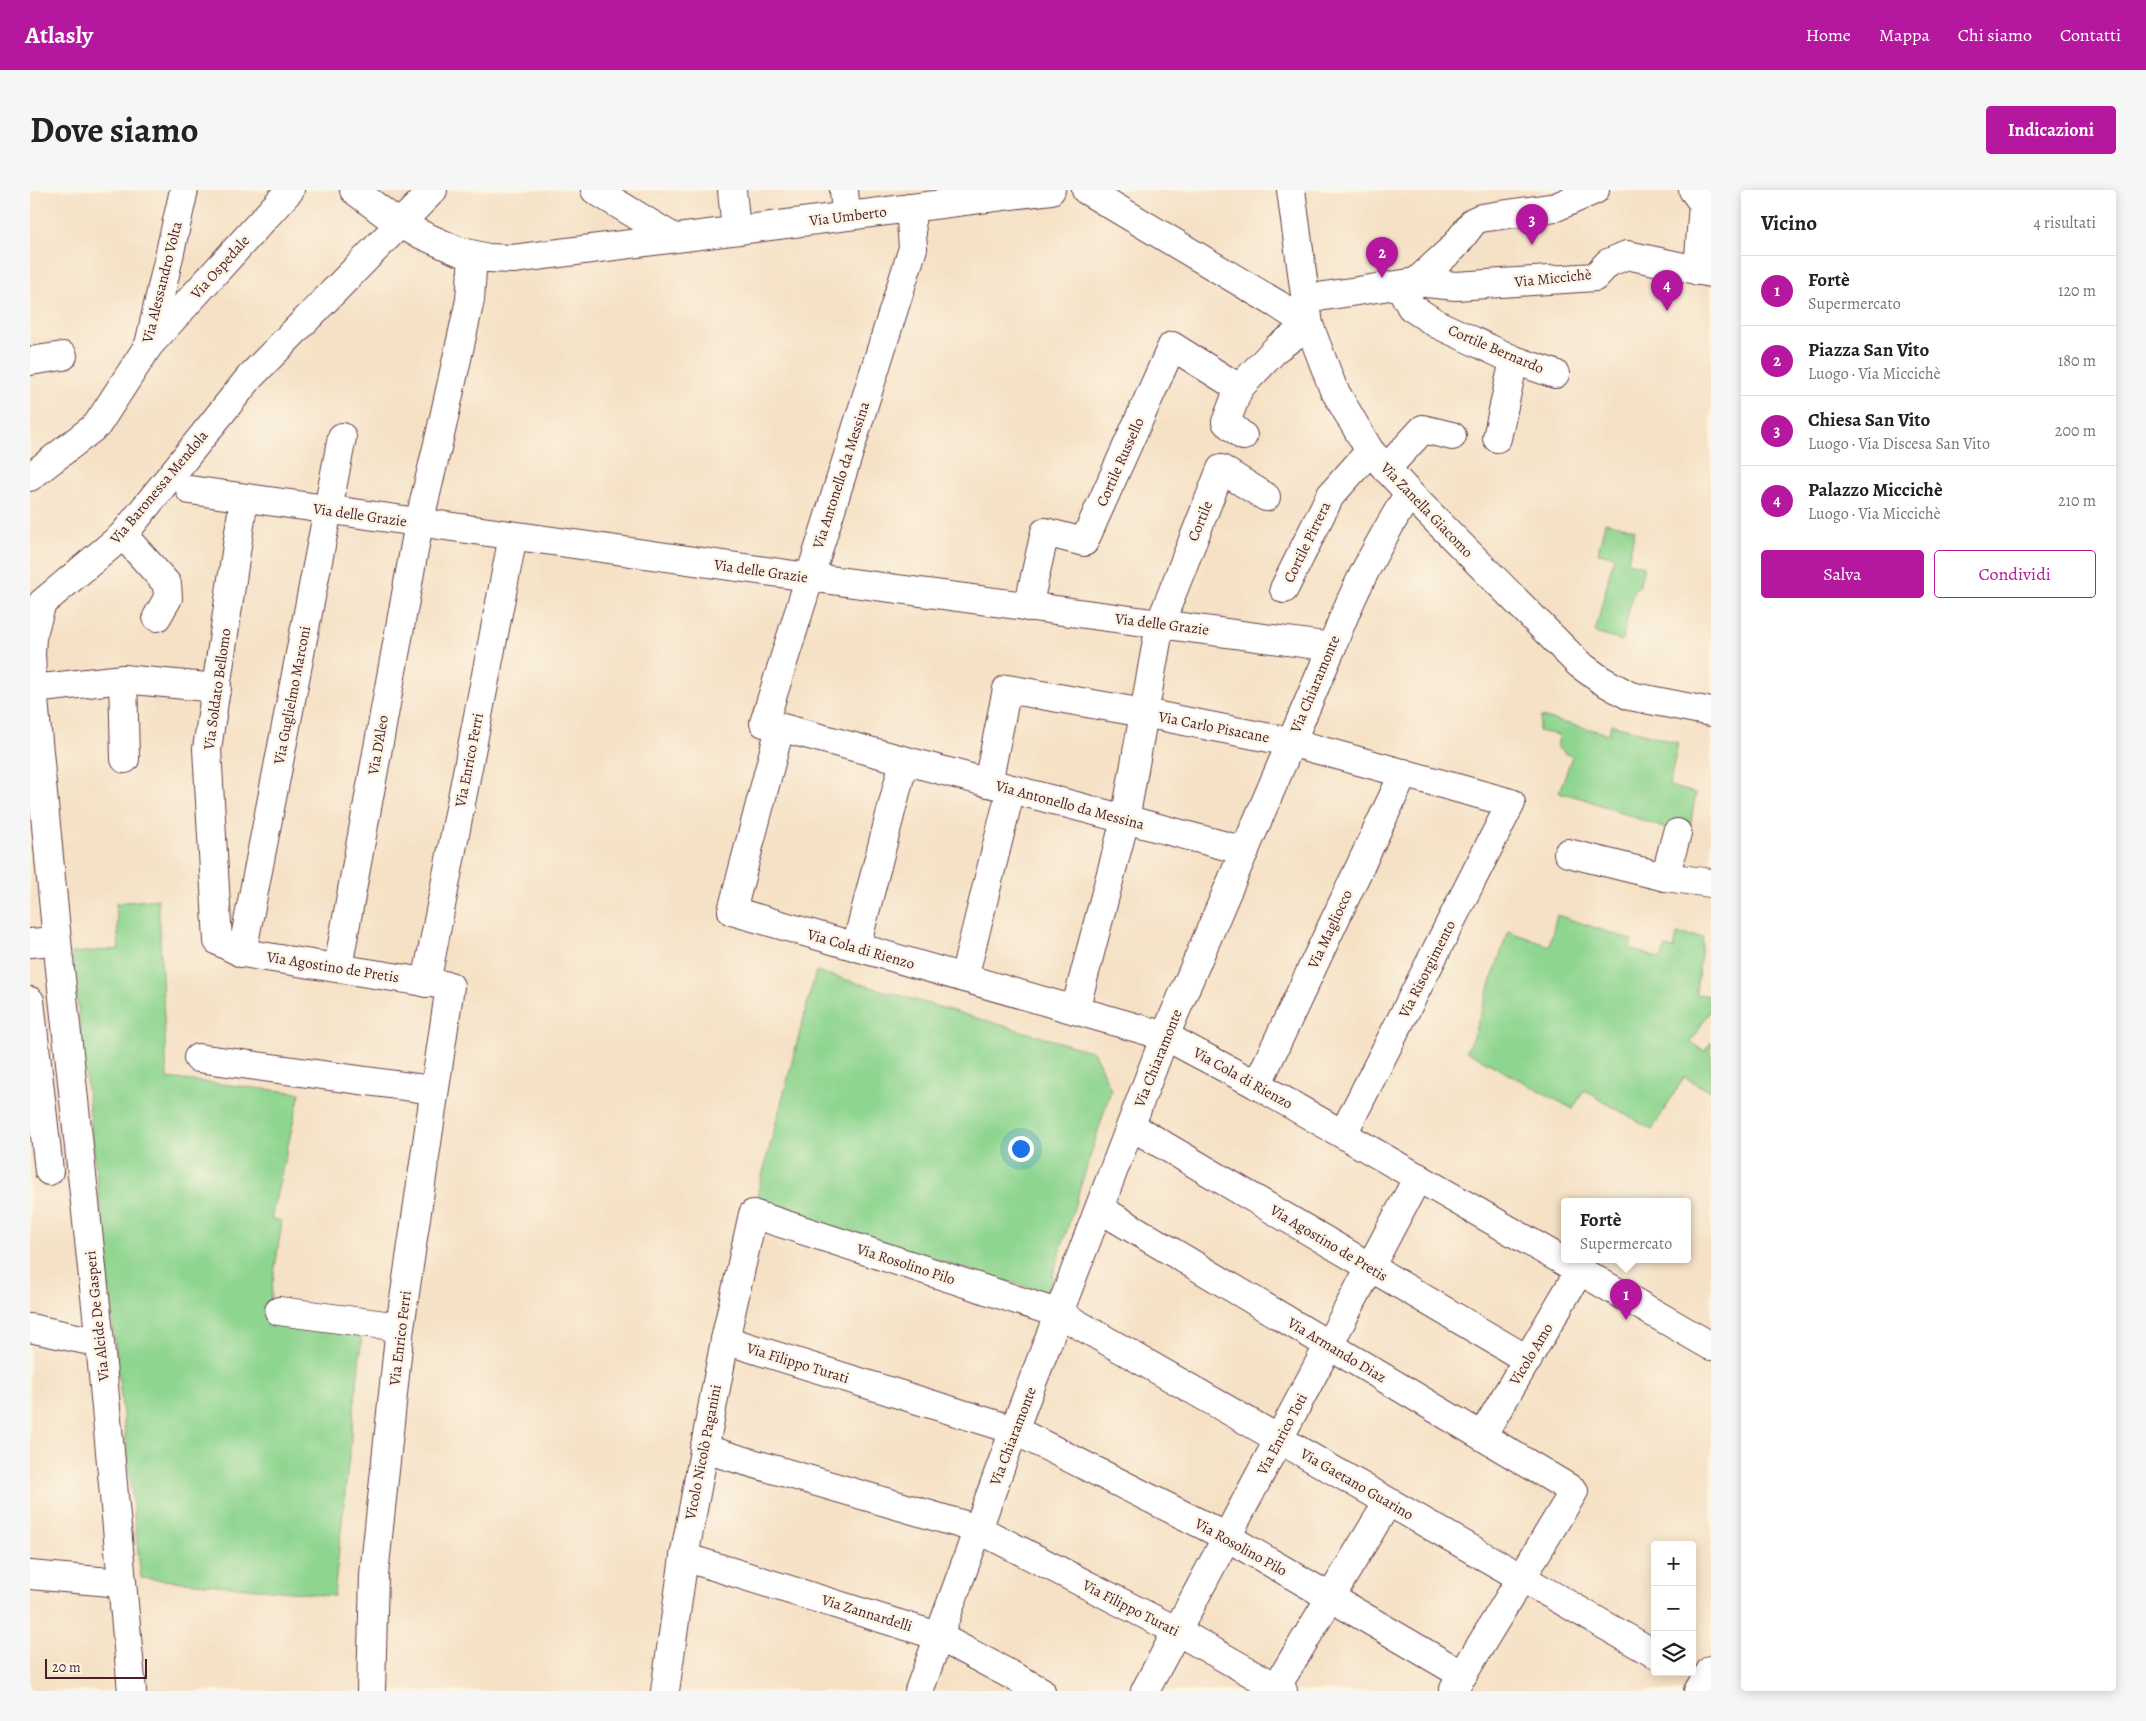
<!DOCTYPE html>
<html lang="it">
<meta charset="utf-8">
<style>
:root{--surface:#fff;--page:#f6f6f6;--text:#222;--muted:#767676;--line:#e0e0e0;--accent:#b5179e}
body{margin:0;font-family:Alegreya,serif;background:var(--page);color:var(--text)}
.controls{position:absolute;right:15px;bottom:15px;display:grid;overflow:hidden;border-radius:5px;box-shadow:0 2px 12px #0003}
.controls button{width:45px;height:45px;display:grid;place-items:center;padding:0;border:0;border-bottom:1px solid var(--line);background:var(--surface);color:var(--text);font:25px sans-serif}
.scale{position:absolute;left:15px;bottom:12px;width:102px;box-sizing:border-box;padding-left:5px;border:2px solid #4a1f2b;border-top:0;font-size:14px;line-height:18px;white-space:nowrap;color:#4a1f2b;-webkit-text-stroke:4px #fcf5e5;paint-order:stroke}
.you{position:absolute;left:990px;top:958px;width:18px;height:18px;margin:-12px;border:4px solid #fff;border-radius:50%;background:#1a73e8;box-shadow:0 0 0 8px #1a73e833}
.badge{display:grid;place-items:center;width:32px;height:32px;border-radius:50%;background:var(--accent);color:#fff;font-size:16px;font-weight:700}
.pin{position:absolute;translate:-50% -41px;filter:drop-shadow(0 1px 2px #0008)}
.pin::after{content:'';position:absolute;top:26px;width:18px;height:15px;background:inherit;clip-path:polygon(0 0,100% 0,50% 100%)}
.popup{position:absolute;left:1531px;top:1008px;width:130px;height:65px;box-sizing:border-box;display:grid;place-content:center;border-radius:5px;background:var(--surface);filter:drop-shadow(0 1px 4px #0005);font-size:16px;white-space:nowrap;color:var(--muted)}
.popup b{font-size:19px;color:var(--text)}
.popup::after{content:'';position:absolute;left:50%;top:100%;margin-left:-10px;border:10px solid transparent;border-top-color:var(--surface)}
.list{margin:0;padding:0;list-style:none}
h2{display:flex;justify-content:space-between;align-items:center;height:65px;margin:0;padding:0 20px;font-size:21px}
h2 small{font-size:16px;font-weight:400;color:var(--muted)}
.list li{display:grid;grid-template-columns:32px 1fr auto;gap:15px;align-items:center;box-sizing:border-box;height:70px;padding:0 20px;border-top:1px solid var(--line)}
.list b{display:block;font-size:19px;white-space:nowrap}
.list p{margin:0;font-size:16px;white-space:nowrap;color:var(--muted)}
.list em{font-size:16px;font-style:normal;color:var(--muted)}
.actions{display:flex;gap:10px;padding:15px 20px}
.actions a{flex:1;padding:11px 0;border:1px solid var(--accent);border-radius:5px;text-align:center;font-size:18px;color:var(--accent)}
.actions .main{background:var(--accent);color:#fff}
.icon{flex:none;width:28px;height:28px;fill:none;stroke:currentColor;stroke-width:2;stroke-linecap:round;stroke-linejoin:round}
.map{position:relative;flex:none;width:1681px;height:1501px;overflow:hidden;border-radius:5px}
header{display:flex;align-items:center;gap:30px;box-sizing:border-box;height:70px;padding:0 25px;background:var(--accent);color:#fff}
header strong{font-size:24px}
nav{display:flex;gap:28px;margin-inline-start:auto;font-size:18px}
.intro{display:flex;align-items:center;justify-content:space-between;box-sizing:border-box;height:120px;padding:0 30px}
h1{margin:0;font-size:35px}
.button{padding:12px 22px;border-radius:5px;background:var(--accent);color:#fff;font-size:18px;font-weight:700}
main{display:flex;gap:30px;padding:0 30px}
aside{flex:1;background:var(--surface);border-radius:5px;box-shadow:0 2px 12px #0003}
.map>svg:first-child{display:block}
.green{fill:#8ed58f;stroke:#6c7a5d}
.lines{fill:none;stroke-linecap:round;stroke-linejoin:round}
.minor-casing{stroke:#643c42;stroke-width:30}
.minor{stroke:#fff;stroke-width:28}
.labels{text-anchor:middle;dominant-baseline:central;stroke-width:5;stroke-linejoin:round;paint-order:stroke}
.street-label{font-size:15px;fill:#4a1f2b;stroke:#fcf5e5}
</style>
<header>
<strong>Atlasly</strong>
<nav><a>Home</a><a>Mappa</a><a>Chi siamo</a><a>Contatti</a></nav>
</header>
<div class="intro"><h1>Dove siamo</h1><a class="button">Indicazioni</a></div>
<main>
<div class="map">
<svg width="1681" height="1501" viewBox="0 0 1681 1501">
<rect width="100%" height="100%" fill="#fcf5e5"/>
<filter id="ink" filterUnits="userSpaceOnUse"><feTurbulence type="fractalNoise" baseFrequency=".02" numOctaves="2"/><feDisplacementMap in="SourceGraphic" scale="10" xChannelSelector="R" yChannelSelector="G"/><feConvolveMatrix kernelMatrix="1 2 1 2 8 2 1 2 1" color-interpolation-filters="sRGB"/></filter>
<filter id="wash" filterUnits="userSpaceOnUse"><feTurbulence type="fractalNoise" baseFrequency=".0096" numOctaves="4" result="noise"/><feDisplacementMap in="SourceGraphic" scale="20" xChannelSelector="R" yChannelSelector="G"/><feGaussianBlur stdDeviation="1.12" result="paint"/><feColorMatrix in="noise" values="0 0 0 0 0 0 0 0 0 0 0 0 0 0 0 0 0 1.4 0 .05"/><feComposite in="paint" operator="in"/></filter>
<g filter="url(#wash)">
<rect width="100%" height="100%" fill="#f5e1c5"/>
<g class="green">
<polygon points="1575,332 1605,339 1598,372 1614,376 1609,398 1604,398 1592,451 1565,443 1584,366 1568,363"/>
<polygon points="1511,527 1579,544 1581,534 1648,553 1639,596 1666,603 1658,647 1554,609 1529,602 1542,567 1527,558 1529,545 1508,541"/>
<polygon points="128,709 137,888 270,903 241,1029 252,1031 237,1131 332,1145 304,1406 111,1388 42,763 89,759 86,713"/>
<polygon points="1527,725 1602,750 1600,759 1631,769 1636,757 1644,759 1647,744 1673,747 1666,804 1681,806 1681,819 1661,852 1675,861 1681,852 1681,902 1654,887 1622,940 1554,900 1543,919 1436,861 1443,847 1478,741 1519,756"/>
<polygon points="786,781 1064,862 1081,900 1017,1103 724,1016"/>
</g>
</g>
<g filter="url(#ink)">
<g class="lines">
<defs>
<g id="minor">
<polyline points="324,0 370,35 428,61 458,68 483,69 1021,0"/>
<polyline points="565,0 644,48"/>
<polyline points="702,0 706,40"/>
<polyline points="814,0 816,26"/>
<polyline points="1056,0 1247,114 1279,135 1247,158 1209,198 1196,232 1213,246"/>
<polyline points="1261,0 1279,135 1303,198 1340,261 1379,303 1549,474 1571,490 1600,506 1681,522"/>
<polyline points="1663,0 1673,13 1668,81"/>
<polyline points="880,18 883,58 734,533 1215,661"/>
<polyline points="1386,92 1426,96 1565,87 1578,73 1597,65 1681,83"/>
<polyline points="1370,96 1381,117 1407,134 1484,170 1525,184"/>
<polyline points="1275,109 1386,92 1424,57 1444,31 1451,28 1526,17 1565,0"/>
<polyline points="120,154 260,0"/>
<polyline points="0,171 33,166"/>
<polyline points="1467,248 1484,170"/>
<polyline points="1356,279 1393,239 1422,246"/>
<polyline points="0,287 67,235 119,155 154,0"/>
<polyline points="160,300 778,387 1302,457"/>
<polyline points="214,308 177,559 188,751 212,763 420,796 370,1137 344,1385 341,1501"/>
<polyline points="93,345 137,394 138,408 127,427"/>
<polyline points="1254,399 1300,306 1340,261"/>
<polyline points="998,417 1015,342 1054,352 1142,156 1209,198"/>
<polyline points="93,489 95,569"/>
<polyline points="3,499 93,489 187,498"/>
<polyline points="750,538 702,721 1135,846 1227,895 1681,1156"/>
<polyline points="958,593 977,499 1114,523 1260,552 1481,613 1313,944"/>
<polyline points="1538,663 1635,687 1681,693"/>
<polyline points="1635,687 1647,643"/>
<polyline points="0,753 27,751"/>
<polyline points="826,757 874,571"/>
<polyline points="212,763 312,247"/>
<polyline points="308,777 389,333 411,241 440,110 443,65"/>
<polyline points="934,788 981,599"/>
<polyline points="396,793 483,346"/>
<polyline points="0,811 19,981"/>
<polyline points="1045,820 1095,630 1130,434 1191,279 1236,307"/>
<polyline points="168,868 403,900"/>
<polyline points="1227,895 1374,583"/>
<polyline points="1101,936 1498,1170"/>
<polyline points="1070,1019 1544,1301 1424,1499"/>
<polyline points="249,1121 370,1137"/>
<polyline points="0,1138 70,1153"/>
<polyline points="695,1150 984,1240 1197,1347 1433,1485"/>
<polyline points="1452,1246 1550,1080"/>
<polyline points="674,1259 948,1339 1147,1441 1253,1501"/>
<polyline points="654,1367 908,1446 1011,1501"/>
<polyline points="0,1385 92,1393"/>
<polyline points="102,1501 70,1153 27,751 3,499 1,464 2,447 12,413 93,345 220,187 403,0"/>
<polyline points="635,1501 654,1367 695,1150 723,1024 1030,1124 1625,1464"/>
<path d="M889 1501 984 1240 1135 846 1302 457C1321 403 1349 352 1379 303"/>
<polyline points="1115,1501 1388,987"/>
<polyline points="1244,1501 1358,1312"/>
<polyline points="1668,1501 1681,1480"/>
</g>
</defs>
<use href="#minor" class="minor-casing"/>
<use href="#minor" class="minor"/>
</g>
</g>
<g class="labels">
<g class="street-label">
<text transform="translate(818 26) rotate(-7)">Via Umberto</text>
<text transform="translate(190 77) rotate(-48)">Via Ospedale</text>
<text transform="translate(1523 88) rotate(-6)">Via Miccichè</text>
<text transform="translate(132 92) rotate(-76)">Via Alessandro Volta</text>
<text transform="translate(1466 159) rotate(23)">Cortile Bernardo</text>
<text transform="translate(1090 272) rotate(-66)">Cortile Russello</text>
<text transform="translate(811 285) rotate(-72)">Via Antonello da Messina</text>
<text transform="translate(129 297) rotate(-50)">Via Baronessa Mendola</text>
<text transform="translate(1397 320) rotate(46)">Via Zanella Giacomo</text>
<text transform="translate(330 325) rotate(8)">Via delle Grazie</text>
<text transform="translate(1170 331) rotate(-68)">Cortile</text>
<text transform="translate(1277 352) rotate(-64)">Cortile Pirrera</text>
<text transform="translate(731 381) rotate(8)">Via delle Grazie</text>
<text transform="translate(1132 434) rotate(7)">Via delle Grazie</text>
<text transform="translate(1285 494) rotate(-67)">Via Chiaramonte</text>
<text transform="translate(187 499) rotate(-82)">Via Soldato Bellomo</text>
<text transform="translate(262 505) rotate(-79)">Via Guglielmo Marconi</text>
<text transform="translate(1184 537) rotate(11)">Via Carlo Pisacane</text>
<text transform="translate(348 555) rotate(-80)">Via D'Aleo</text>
<text transform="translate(439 570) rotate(-79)">Via Enrico Ferri</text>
<text transform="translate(1040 615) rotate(15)">Via Antonello da Messina</text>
<text transform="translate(1300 739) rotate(-65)">Via Magliocco</text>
<text transform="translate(831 759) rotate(16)">Via Cola di Rienzo</text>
<text transform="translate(303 777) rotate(9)">Via Agostino de Pretis</text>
<text transform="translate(1397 779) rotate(-63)">Via Risorgimento</text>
<text transform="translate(1128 868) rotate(-68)">Via Chiaramonte</text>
<text transform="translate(1213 888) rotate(29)">Via Cola di Rienzo</text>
<text transform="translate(1299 1053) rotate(31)">Via Agostino de Pretis</text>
<text transform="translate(876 1074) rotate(18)">Via Rosolino Pilo</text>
<text transform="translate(67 1126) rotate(-96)">Via Alcide De Gasperi</text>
<text transform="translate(370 1148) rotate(-83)">Via Enrico Ferri</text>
<text transform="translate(1307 1160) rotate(31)">Via Armando Diaz</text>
<text transform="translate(1501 1164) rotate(-59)">Vicolo Amo</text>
<text transform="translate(768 1173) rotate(17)">Via Filippo Turati</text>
<text transform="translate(1252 1244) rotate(-62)">Via Enrico Toti</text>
<text transform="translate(983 1246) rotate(-69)">Via Chiaramonte</text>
<text transform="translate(673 1262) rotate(-79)">Vicolo Nicolò Paganini</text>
<text transform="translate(1327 1294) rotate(30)">Via Gaetano Guarino</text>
<text transform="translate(1211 1357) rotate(29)">Via Rosolino Pilo</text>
<text transform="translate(1101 1418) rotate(27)">Via Filippo Turati</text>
<text transform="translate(837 1423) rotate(17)">Via Zannardelli</text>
</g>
</g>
</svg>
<div class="controls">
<button>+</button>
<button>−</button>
<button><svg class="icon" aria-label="layers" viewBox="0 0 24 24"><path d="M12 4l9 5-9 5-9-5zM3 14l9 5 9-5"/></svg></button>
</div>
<div class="scale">20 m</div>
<div class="you"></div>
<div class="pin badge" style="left:1596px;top:1130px">1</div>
<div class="popup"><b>Fortè</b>Supermercato</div>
<div class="pin badge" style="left:1352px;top:88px">2</div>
<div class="pin badge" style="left:1502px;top:55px">3</div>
<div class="pin badge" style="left:1637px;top:121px">4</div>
</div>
<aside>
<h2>Vicino<small>4 risultati</small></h2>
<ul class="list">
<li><span class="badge">1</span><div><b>Fortè</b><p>Supermercato</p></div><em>120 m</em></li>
<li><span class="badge">2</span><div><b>Piazza San Vito</b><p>Luogo · Via Miccichè</p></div><em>180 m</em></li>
<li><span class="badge">3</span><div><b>Chiesa San Vito</b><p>Luogo · Via Discesa San Vito</p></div><em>200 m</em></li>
<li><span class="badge">4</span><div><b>Palazzo Miccichè</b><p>Luogo · Via Miccichè</p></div><em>210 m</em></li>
</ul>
<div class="actions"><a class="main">Salva</a><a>Condividi</a></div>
</aside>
</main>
